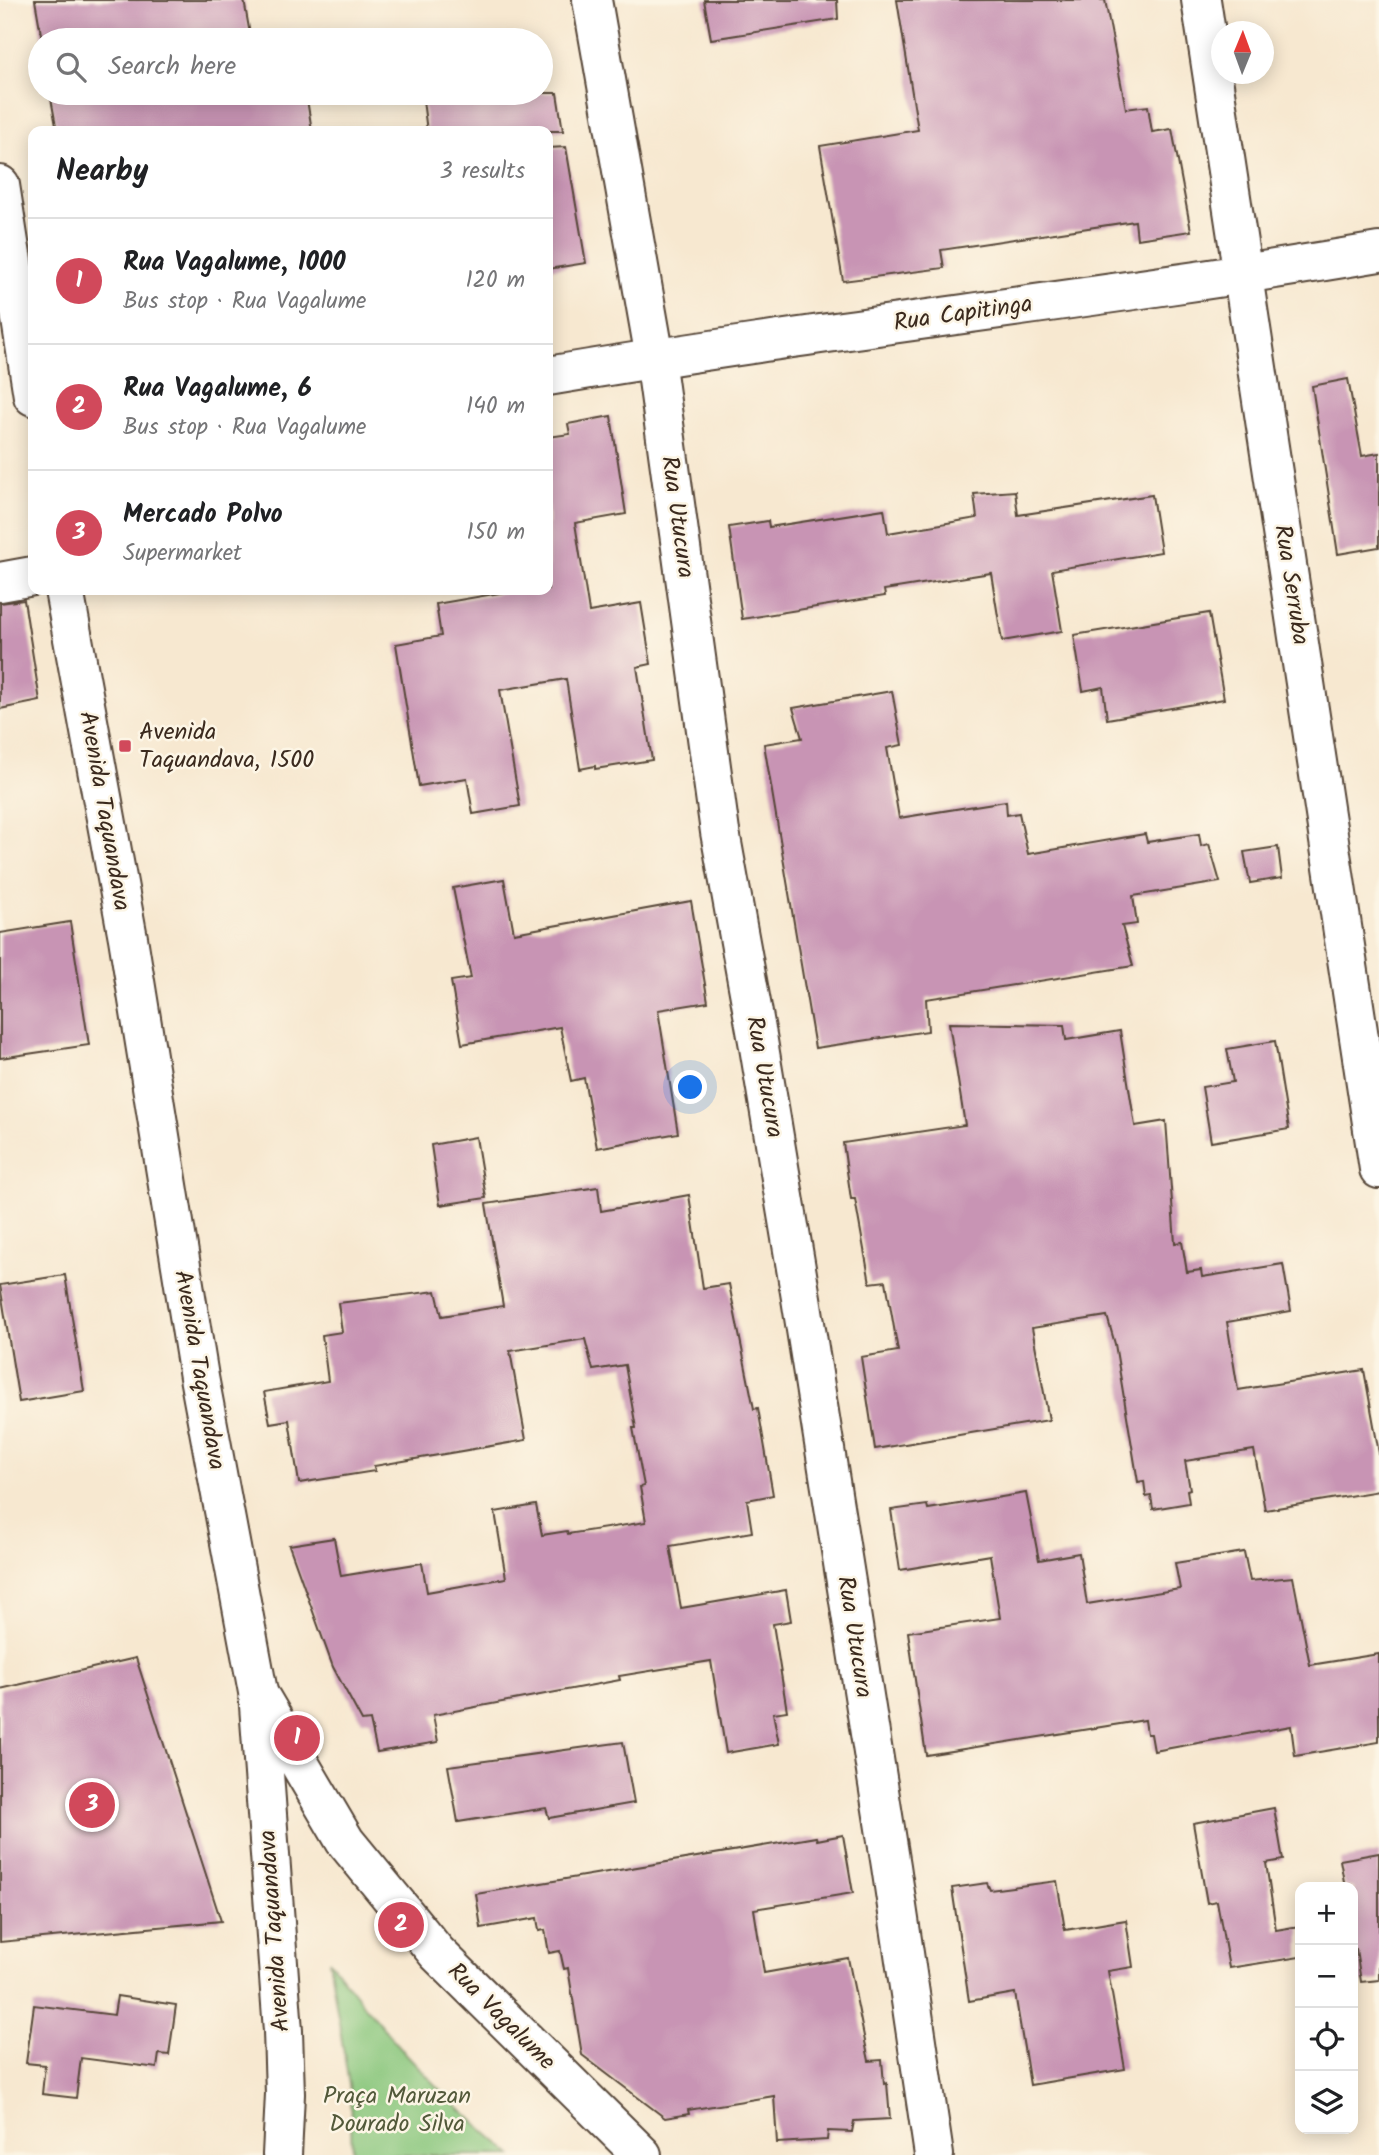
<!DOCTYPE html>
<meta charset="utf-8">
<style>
:root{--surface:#fff;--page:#f6f6f6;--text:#202124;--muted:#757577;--line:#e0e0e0;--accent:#d1495b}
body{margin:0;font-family:Kalam,sans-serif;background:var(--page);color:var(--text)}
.controls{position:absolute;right:21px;bottom:21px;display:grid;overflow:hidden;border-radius:14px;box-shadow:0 4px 18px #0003}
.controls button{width:63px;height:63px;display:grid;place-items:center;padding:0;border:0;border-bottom:2px solid var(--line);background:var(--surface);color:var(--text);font:35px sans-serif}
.compass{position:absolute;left:1211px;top:21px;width:63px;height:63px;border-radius:50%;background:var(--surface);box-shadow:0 4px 18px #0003;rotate:1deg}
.you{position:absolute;left:691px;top:1088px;width:24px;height:24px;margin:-18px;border:5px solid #fff;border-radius:50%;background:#1a73e8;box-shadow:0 0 0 10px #1a73e833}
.badge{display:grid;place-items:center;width:46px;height:46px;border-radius:50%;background:var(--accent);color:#fff;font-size:23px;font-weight:700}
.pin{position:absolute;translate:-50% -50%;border:4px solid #fff;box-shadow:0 2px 7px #0006}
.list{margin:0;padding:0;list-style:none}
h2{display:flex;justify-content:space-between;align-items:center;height:91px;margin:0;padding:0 28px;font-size:30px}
h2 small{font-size:23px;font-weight:400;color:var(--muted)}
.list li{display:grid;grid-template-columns:46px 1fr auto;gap:21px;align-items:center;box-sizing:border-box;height:126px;padding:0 28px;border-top:2px solid var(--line)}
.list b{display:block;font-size:26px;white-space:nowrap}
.list p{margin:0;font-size:23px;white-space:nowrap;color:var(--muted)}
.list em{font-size:23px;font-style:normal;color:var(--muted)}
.icon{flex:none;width:38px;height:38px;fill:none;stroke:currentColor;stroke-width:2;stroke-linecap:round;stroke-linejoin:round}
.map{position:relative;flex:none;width:1379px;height:2155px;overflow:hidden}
.search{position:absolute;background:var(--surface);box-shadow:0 4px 18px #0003;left:28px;top:28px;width:525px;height:77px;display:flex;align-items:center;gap:18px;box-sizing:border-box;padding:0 24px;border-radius:38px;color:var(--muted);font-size:26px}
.panel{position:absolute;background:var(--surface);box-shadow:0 4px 18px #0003;left:28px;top:126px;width:525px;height:469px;border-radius:14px}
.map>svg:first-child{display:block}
.green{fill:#88c67c;stroke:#62784d;stroke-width:2}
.building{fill:#c894b4}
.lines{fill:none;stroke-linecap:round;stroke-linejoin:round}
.minor-casing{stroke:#574639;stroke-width:42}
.minor{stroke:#fff;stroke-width:38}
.poi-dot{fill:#d1495b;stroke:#fcf5e5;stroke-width:2.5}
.labels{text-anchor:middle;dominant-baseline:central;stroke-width:5;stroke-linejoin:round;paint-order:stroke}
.street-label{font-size:24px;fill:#3b2a1e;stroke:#fcf5e5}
.poi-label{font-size:24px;fill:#3b2a1e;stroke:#fcf5e5;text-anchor:start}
.park-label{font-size:24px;fill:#52593a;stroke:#fcf5e5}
</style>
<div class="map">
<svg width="1379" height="2155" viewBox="0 0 1379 2155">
<rect width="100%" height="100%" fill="#fcf5e5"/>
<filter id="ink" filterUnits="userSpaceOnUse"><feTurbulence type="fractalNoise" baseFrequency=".0143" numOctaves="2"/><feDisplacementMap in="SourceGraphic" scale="14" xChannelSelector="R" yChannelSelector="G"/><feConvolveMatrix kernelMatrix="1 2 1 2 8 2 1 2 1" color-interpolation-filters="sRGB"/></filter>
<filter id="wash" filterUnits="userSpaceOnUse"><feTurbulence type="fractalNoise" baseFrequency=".00686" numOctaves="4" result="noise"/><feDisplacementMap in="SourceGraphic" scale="28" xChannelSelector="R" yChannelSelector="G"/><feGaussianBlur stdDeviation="1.57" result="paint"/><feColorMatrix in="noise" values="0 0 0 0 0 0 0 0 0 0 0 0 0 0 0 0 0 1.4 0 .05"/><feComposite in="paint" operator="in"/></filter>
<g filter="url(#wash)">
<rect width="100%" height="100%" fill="#f7e8d0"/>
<path class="green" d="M329 1960C382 2032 444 2098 513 2155H352L350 2091Z"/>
<g id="blocks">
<g class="building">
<polygon points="35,0 244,0 251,40 42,40"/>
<polygon points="704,0 837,0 838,19 711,39"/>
<polygon points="897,0 1105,0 1126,109 1148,106 1152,132 1172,129 1191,231 1137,239 1135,221 941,250 944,268 843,281 820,146 918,130"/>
<polygon points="50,93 306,93 312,131 57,131"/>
<polygon points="422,93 557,93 563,131 427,131"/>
<polygon points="566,147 586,263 548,269 548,148"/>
<polygon points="1348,379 1362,456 1379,453 1379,547 1338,554 1312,386"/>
<polygon points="611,416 626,514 575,523 589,612 641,603 651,664 637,667 652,760 595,769 595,766 580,769 566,679 500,690 520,806 473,814 467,778 419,786 396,644 441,636 436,604 517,590 548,590 548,437 570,434 568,424"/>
<polygon points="1015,491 1018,515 1152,495 1161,552 1052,570 1062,631 1002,641 991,573 884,590 885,596 742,619 729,527 768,521 769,527 884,509 888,533 977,518 974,494"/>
<polygon points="24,600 40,701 0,709 0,603"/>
<polygon points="1209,613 1224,699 1107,719 1103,687 1083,691 1074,635"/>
<polygon points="892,691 902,745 887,748 899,818 1006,801 1007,815 1019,813 1028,854 1145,834 1147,842 1199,834 1201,846 1209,844 1220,882 1133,896 1137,924 1122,926 1133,966 926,999 928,1031 815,1048 764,744 802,738 793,708"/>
<polygon points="1278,847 1282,878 1250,883 1244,852"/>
<polygon points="504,879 514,933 691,901 708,1002 658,1010 678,1133 597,1148 584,1078 571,1081 560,1027 462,1044 451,981 471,978 453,888"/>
<polygon points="70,922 89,1045 0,1058 0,933"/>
<polygon points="949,1023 1064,1025 1066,1040 1120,1031 1135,1126 1166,1121 1175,1243 1182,1242 1187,1272 1201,1270 1202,1277 1283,1264 1291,1311 1227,1322 1238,1390 1364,1370 1379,1453 1379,1491 1265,1510 1254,1450 1185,1461 1190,1489 1187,1490 1189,1503 1153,1509 1151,1496 1146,1497 1144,1481 1138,1482 1115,1344 1107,1316 1032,1328 1049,1420 875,1449 861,1357 898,1351 886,1281 870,1283 855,1199 851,1199 843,1143 965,1125"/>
<polygon points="1275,1041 1289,1129 1211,1142 1202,1087 1233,1082 1227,1049"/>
<polygon points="476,1137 486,1198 440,1205 431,1145"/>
<polygon points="598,1187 601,1211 689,1195 703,1288 729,1284 754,1409 758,1408 773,1495 747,1500 752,1532 670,1546 681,1608 786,1590 791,1621 773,1624 787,1711 773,1713 779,1744 726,1753 711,1661 619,1676 620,1680 433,1715 438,1742 377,1752 370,1720 362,1721 333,1667 289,1545 334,1538 341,1576 422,1563 427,1592 506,1578 495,1512 536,1505 542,1535 567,1531 568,1534 646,1522 640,1487 644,1486 633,1428 636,1428 625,1365 593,1370 585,1339 510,1351 526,1440 374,1466 375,1471 299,1483 289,1420 270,1423 264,1392 328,1381 322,1335 342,1332 338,1303 436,1291 442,1316 503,1306 486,1204"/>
<polygon points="65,1275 84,1391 19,1402 0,1285"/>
<polygon points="1026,1493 1039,1560 1079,1553 1087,1604 1180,1589 1175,1563 1244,1552 1250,1581 1293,1577 1310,1665 1379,1654 1379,1742 1295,1756 1291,1726 1154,1751 1151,1734 1147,1734 1145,1720 926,1755 908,1632 1000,1618 990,1555 900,1570 891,1510 927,1505 928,1509"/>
<polygon points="136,1658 221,1921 0,1942 0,1689"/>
<polygon points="623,1742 634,1803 549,1818 546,1808 458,1822 448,1766"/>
<polygon points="1274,1808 1283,1860 1266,1863 1276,1930 1300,1926 1300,1957 1229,1968 1217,1901 1207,1903 1193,1823"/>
<polygon points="843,1835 853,1893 754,1909 764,1973 848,1958 869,2061 882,2060 884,2084 887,2083 890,2119 854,2121 852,2132 828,2131 827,2140 777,2143 774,2096 688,2110 689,2114 665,2118 582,2055 568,1968 564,1969 560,1951 549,1953 545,1930 539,1931 537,1918 481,1928 476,1894 816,1837 817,1840"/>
<polygon points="1379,1853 1379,1980 1361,1982 1356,1949 1353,1949 1353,1887 1345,1887 1340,1860"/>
<polygon points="1057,1881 1065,1930 1126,1920 1133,1967 1108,1971 1125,2069 1030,2085 1015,1993 969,2001 952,1888 987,1883 990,1890"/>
<polygon points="117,1996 176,2005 169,2055 159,2054 157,2068 81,2058 76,2098 42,2094 45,2065 26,2063 34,2005 114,2015"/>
</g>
</g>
</g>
<g filter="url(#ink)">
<use href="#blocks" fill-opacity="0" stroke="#574639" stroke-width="2"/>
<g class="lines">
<defs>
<g id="minor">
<polyline points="592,0 655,358 720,832 758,1041 801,1298 891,1866 934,2155"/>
<polyline points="1201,0 1379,1169"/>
<polyline points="0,185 33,396"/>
<path d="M548 376C824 329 1103 299 1379 252"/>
<polyline points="0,582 33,576"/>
<polyline points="64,590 128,938 199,1377 258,1692 283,2031 285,2094 282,2155"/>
<polyline points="262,1700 345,1841 437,1953 642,2155"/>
</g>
</defs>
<use href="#minor" class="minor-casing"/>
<use href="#minor" class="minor"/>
</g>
</g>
<rect class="poi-dot" x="118" y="739" width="14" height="14" rx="3.5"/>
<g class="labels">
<g class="street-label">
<text transform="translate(963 314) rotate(-8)">Rua Capitinga</text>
<text transform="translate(677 517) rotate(82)">Rua Utucura</text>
<text transform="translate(1291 585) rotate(81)">Rua Serruba</text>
<text transform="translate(104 811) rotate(80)">Avenida Taquandava</text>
<text transform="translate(764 1077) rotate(80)">Rua Utucura</text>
<text transform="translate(199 1370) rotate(80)">Avenida Taquandava</text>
<text transform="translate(854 1637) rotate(81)">Rua Utucura</text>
<text transform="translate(275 1931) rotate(-94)">Avenida Taquandava</text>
<text transform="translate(501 2017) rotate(45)">Rua Vagalume</text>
</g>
<g class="poi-label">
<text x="139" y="732">Avenida<tspan x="139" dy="28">Taquandava, 1500</tspan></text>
</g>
<g class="park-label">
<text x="397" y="2096">Praça Maruzan<tspan x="397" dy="28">Dourado Silva</tspan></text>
</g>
</g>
</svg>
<div class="controls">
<button>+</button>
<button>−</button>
<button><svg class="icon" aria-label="locate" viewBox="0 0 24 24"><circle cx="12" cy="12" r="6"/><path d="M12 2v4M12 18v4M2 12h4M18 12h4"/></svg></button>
<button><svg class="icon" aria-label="layers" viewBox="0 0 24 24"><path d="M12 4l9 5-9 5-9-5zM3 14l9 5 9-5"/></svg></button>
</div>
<svg class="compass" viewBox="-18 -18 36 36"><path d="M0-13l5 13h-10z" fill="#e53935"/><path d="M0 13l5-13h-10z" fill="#757577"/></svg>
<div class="you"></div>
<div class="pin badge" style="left:297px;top:1738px">1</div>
<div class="pin badge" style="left:401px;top:1925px">2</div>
<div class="pin badge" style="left:92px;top:1805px">3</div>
<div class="search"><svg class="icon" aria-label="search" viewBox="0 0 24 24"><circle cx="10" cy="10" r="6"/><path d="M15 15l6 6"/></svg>Search here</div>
<section class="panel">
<h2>Nearby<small>3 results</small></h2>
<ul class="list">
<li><span class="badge">1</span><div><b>Rua Vagalume, 1000</b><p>Bus stop · Rua Vagalume</p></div><em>120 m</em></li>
<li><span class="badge">2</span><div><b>Rua Vagalume, 6</b><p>Bus stop · Rua Vagalume</p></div><em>140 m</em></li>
<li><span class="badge">3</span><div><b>Mercado Polvo</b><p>Supermarket</p></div><em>150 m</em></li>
</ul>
</section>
</div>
